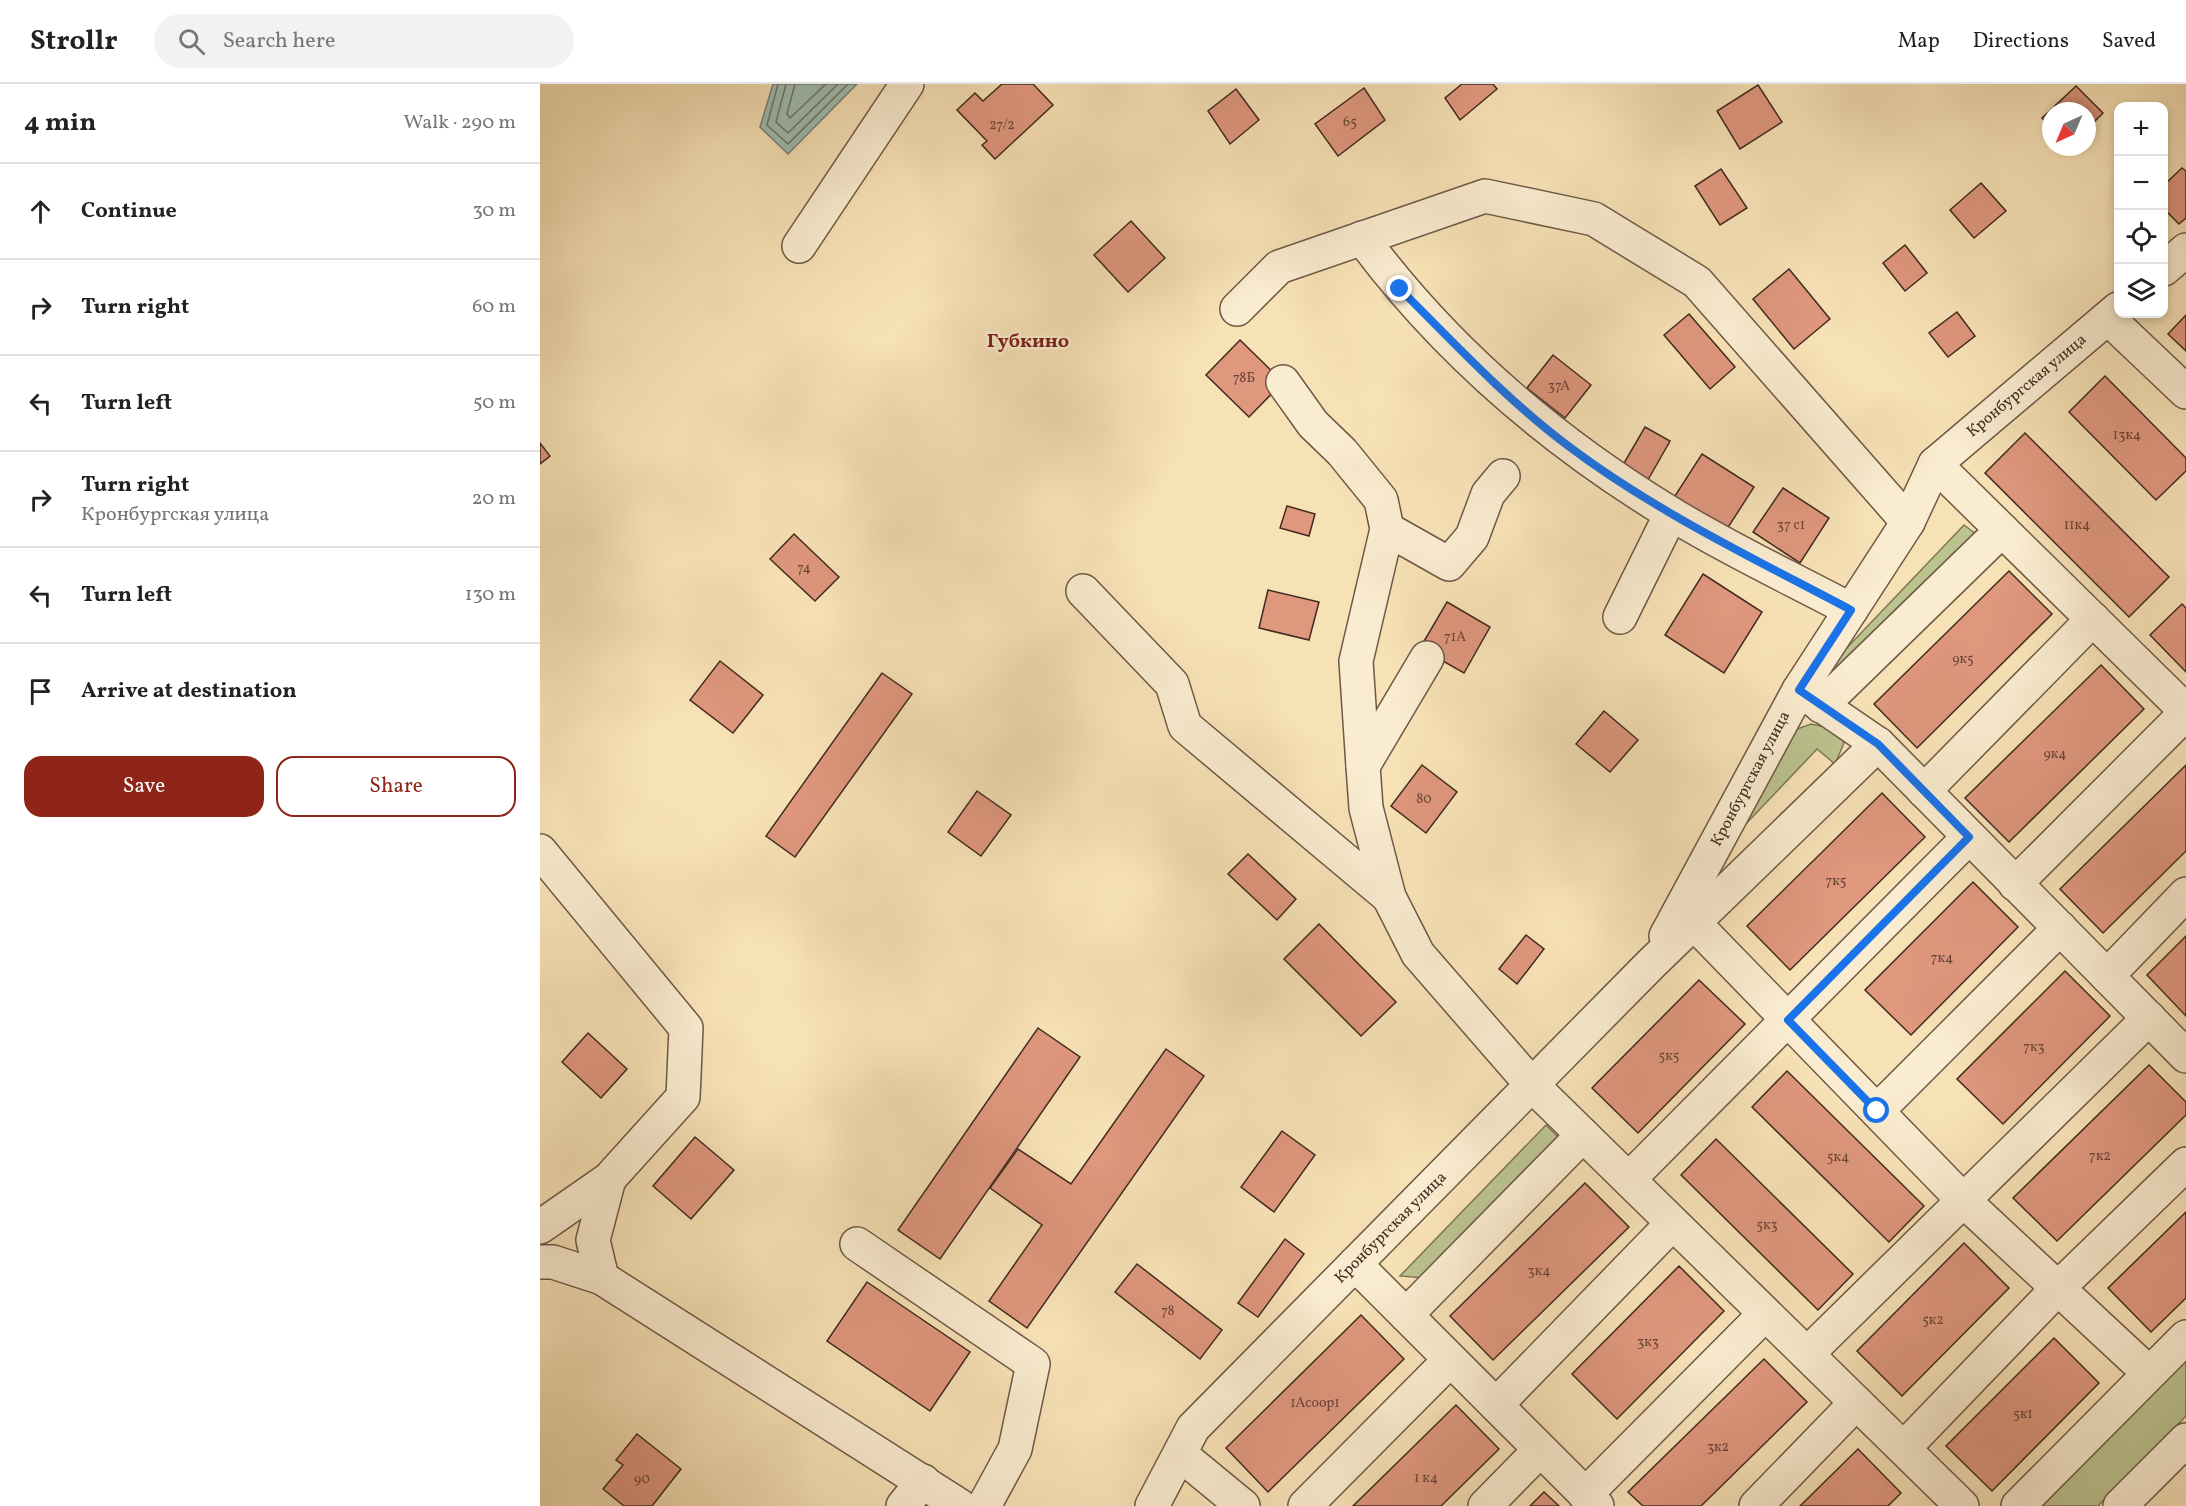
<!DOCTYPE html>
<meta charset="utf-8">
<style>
:root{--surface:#fff;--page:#f2f2f2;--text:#222;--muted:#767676;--line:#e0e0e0;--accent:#8f2418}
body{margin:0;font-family:Vollkorn,serif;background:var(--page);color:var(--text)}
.controls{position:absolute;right:18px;top:18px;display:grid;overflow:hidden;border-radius:12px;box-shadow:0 3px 9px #0003}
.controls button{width:54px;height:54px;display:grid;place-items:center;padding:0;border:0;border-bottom:2px solid var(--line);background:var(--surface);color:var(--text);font:30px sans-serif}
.compass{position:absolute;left:1502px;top:18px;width:54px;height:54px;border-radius:50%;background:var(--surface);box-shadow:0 3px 9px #0003;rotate:224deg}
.stop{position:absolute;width:18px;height:18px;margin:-14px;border:4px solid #1a73e8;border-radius:50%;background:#fff}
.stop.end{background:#1a73e8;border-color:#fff;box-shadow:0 2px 6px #0008}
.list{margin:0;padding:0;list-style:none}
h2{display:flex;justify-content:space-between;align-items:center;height:78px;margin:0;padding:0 24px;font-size:26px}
h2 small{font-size:20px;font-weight:400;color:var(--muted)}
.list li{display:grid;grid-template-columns:39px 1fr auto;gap:18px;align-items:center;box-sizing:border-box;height:96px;padding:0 24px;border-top:2px solid var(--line)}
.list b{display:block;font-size:22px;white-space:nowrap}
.list p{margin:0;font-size:20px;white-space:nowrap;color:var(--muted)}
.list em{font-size:20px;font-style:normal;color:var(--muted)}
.actions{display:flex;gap:12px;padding:18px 24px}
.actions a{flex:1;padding:14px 0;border:2px solid var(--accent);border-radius:18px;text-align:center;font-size:21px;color:var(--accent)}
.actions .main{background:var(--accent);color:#fff}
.icon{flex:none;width:33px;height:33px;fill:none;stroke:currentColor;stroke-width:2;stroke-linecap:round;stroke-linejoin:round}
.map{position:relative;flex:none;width:1646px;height:1422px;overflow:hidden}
header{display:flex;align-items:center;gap:36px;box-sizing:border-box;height:84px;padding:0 30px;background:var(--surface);border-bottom:2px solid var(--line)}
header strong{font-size:28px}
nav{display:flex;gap:33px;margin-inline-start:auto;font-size:21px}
.search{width:420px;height:54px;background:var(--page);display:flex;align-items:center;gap:15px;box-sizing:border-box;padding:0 21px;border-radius:33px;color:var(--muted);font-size:22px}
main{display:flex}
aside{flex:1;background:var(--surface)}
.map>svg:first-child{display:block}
.green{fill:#bbc38f;stroke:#7e7658;stroke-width:1.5}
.water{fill:#9ebdb2;stroke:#798278;stroke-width:1.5}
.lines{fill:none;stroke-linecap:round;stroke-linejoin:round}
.shore{stroke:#707469;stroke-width:1.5}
.building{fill:#df977e;stroke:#412a20;stroke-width:1.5}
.minor-casing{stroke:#6e5846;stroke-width:36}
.minor{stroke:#faecd0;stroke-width:33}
.route{stroke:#1a73e8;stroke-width:8}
.labels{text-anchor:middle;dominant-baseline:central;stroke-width:5;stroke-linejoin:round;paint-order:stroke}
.number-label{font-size:14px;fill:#684538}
.street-label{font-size:16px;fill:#412a20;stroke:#faecd0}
.quarter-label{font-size:20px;font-weight:bold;fill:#7a1f14;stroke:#faecd0}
</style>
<header>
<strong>Strollr</strong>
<div class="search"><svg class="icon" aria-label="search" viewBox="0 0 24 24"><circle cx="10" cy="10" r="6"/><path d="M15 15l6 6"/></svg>Search here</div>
<nav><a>Map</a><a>Directions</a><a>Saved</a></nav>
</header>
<main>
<aside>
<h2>4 min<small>Walk · 290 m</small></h2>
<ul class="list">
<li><svg class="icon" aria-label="ahead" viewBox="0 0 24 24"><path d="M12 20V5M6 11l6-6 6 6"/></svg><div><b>Continue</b></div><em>30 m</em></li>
<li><svg class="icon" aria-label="right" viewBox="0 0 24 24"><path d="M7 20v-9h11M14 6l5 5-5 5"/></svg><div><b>Turn right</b></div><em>60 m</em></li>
<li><svg class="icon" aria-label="left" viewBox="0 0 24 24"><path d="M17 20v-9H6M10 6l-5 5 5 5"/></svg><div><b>Turn left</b></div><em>50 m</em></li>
<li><svg class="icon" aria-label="right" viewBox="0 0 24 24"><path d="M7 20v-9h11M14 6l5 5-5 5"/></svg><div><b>Turn right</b><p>Кронбургская улица</p></div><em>20 m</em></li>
<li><svg class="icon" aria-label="left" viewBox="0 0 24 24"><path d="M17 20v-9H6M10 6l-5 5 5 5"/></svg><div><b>Turn left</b></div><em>130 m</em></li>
<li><svg class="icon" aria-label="arrive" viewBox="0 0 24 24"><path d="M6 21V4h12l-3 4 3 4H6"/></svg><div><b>Arrive at destination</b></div></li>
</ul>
<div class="actions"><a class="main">Save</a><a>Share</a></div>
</aside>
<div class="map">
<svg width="1646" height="1422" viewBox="0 0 1646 1422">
<rect width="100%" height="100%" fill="#f7e2b6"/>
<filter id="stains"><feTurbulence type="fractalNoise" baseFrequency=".00333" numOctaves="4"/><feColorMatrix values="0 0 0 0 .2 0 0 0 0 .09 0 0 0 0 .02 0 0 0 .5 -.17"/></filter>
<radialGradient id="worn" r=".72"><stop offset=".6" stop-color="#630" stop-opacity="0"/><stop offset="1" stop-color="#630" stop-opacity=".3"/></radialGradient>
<g class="green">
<polygon points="1424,441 1440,453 1294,598 1286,591 1302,569"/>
<polygon points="1271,640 1297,645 1304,659 1295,680 1277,665 1203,743 1257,645"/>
<polygon points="1006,1041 1019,1054 885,1194 860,1192"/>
<polygon points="1646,1271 1646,1332 1558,1422 1496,1422"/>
</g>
<polygon class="water" points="233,0 317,0 248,70 220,43"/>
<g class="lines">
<g class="shore">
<polyline points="238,0 227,41 248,60 308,0"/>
<polyline points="246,0 236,38 248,49 298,0"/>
<polyline points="255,0 247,30 250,34 286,0"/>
</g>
</g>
<g class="building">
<polygon points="462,0 493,0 513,21 455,75 442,61 447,57 417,26 435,9 443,17"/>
<polygon points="922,0 953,0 957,5 920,36 905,14"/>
<polygon points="1218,1 1242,38 1200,65 1177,27"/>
<polygon points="1536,2 1563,29 1547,45 1547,27 1511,27 1511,43 1502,34"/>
<polygon points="824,4 845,36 798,72 775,40"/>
<polygon points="696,5 719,36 690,60 668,27"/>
<polygon points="1642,84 1646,87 1646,134 1639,140 1624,125 1624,101"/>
<polygon points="1181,85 1207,124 1180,141 1155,102"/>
<polygon points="1441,99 1466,127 1434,154 1410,126"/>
<polygon points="591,137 625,174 588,208 554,171"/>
<polygon points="1365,161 1387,189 1365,207 1343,179"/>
<polygon points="1249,185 1290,235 1254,265 1213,215"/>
<polygon points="1417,228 1435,252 1408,273 1389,249"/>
<polygon points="1149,230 1195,283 1170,305 1124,251"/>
<polygon points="1646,231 1646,267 1628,250"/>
<polygon points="700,256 743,298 709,333 666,291"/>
<polygon points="1013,271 1051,301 1025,334 987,304"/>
<polygon points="1565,292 1646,374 1646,387 1616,416 1529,328"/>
<polygon points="1105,343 1130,357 1105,401 1080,386"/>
<polygon points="1485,349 1629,493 1589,533 1445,389"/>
<polygon points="0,359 10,372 0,380"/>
<polygon points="1162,370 1214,403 1185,448 1133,415"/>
<polygon points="1243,404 1289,434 1260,479 1213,448"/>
<polygon points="747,422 775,430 769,452 740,444"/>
<polygon points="254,450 299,493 275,517 230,475"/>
<polygon points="1469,487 1512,530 1377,664 1334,620"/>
<polygon points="1163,490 1222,528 1184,589 1125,551"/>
<polygon points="728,506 779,518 769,556 719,544"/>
<polygon points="907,518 950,543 924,589 880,564"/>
<polygon points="1642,520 1646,524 1646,588 1610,551"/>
<polygon points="180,577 223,611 193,649 150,616"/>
<polygon points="1561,581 1604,625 1469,758 1425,714"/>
<polygon points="342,589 372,610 255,773 226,752"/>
<polygon points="1064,627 1098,656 1070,688 1036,660"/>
<polygon points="882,681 917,708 886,749 851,722"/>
<polygon points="1646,681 1646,767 1563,849 1520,805"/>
<polygon points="437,707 471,731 441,772 408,748"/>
<polygon points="1342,709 1385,753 1250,886 1207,842"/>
<polygon points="708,770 756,815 737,836 688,790"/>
<polygon points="1433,798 1478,843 1371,951 1325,906"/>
<polygon points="779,840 856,918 821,952 744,875"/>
<polygon points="986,851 1004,865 977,900 959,885"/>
<polygon points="1646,852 1646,932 1607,891"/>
<polygon points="1525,887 1570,932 1463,1040 1417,995"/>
<polygon points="1159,896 1205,940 1098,1049 1052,1004"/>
<polygon points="498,944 540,973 400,1175 358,1146"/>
<polygon points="48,949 87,985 61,1014 22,978"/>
<polygon points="626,965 664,992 487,1244 449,1217 502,1141 450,1104 478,1065 531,1100"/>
<polygon points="1609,981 1646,1018 1646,1031 1517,1157 1473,1114"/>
<polygon points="1247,987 1384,1122 1349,1158 1212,1023"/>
<polygon points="742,1047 775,1071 734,1128 701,1103"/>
<polygon points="155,1053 194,1086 151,1135 113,1102"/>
<polygon points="1176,1055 1313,1190 1278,1226 1141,1091"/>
<polygon points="1045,1099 1089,1143 953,1276 910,1232"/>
<polygon points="1646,1128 1646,1214 1611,1248 1568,1204"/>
<polygon points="745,1155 764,1170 718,1233 698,1219"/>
<polygon points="1424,1159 1469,1204 1362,1312 1317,1267"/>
<polygon points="597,1180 682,1246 660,1275 575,1208"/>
<polygon points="1139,1182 1184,1227 1077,1335 1032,1290"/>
<polygon points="327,1198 430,1268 390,1327 287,1257"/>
<polygon points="821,1231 864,1275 728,1408 686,1364"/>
<polygon points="1514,1254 1559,1299 1452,1407 1406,1362"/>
<polygon points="1224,1275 1267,1318 1161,1422 1103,1422 1088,1408"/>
<polygon points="916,1321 959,1365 901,1422 813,1422"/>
<polygon points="97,1350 141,1385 112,1422 84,1422 63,1405 83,1381 76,1376"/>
<polygon points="1318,1365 1361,1409 1348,1422 1260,1422"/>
<polygon points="1004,1408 1019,1422 990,1422"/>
</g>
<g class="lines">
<defs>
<g id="minor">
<path d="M822 154C905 266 1012 357 1130 429 1188 465 1251 494 1311 526"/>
<polyline points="259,162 367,0"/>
<polyline points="1624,185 1646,166"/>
<polyline points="697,225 739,183 945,112 1054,135 1157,198 1368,438"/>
<polyline points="1568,234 1646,308"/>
<polyline points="743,298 773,340 802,368 841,416 847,445 816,577 823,682 826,724 849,813 878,870 992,1001 1422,1422"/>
<polyline points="1395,380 1646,627"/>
<polyline points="847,445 909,480 932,453 948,410 963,392"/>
<polyline points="543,507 632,600 645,642 849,813"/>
<polyline points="1080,533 1131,430"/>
<polyline points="1259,606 1338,660 1646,972"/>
<polyline points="1281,622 1462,446"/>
<polyline points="823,682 887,574"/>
<polyline points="1384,707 1553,535"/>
<polyline points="0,767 146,944 143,1013 69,1095 0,1143"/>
<polyline points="1475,800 1646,629"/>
<polyline points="1154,839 1423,1116 1609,1289"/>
<polyline points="1126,852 1259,606 1368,438 1395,380 1578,225"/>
<polyline points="1567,892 1646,810"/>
<polyline points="1337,1027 1520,844"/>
<polyline points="1089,1095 1429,753"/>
<polyline points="317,1160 493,1280 475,1365 444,1422"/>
<polyline points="0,1178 13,1178 62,1194 420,1422"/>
<polyline points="815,1180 1057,1422"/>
<polyline points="62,1194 53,1156 69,1095"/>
<polyline points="866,1231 1043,1051"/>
<polyline points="1267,1270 1609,934"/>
<polyline points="956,1321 1132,1140"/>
<polyline points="1364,1364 1518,1204 1646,1080"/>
<polyline points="641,1371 703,1422"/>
<polyline points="1045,1411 1225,1230"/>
<polyline points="363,1422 383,1397"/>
<polyline points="612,1422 653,1344 1111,880 1338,660"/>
<polyline points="765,1422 910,1276"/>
<polyline points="945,1422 1000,1366"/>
<polyline points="1216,1422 1316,1319"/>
<polyline points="1478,1422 1646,1253"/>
<polyline points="1580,1422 1646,1356"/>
</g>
</defs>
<use href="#minor" class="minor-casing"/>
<use href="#minor" class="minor"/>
</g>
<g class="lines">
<path class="route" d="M860 205C914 259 966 315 1027 361 1114 427 1215 475 1311 526L1259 606 1338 660 1429 753 1248 936 1337 1027"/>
</g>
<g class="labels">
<g class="number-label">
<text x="810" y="38">65</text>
<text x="462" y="41">27/2</text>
<text x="704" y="294">78Б</text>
<text x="1019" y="302">37А</text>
<text x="1587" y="351">13к4</text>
<text x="1251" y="441">37 с1</text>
<text x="1537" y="441">11к4</text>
<text x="264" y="484">74</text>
<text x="915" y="553">71А</text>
<text x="1423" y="575">9к5</text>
<text x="1515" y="670">9к4</text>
<text x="884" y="715">80</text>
<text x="1296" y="797">7к5</text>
<text x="1402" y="874">7к4</text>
<text x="1494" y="963">7к3</text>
<text x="1129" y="972">5к5</text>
<text x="1560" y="1072">7к2</text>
<text x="1298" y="1073">5к4</text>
<text x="1227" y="1141">5к3</text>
<text x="999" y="1187">3к4</text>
<text x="628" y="1227">78</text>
<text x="1393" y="1236">5к2</text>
<text x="1108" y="1258">3к3</text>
<text x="775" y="1319">1Асоор1</text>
<text x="1483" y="1330">5к1</text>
<text x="1178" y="1363">3к2</text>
<text x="886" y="1394">1 к4</text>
<text x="102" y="1395">90</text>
</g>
<g class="street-label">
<text transform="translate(1487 302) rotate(-40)">Кронбургская улица</text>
<text transform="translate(1211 695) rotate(-62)">Кронбургская улица</text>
<text transform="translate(851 1144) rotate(-45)">Кронбургская улица</text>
</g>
<g class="quarter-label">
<text x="488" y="258">Губкино</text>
</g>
</g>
<rect width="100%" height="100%" filter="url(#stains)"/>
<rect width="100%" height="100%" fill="url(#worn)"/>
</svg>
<div class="controls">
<button>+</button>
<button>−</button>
<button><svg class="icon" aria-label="locate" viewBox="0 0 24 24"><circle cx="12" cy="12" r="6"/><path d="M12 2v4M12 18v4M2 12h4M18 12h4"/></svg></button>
<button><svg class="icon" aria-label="layers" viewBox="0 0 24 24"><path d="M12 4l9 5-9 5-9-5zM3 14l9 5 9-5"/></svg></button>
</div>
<svg class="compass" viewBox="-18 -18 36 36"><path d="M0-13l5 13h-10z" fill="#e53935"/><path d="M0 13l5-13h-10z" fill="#767676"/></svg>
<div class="stop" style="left:1337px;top:1027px"></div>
<div class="stop end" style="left:860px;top:205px"></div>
</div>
</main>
